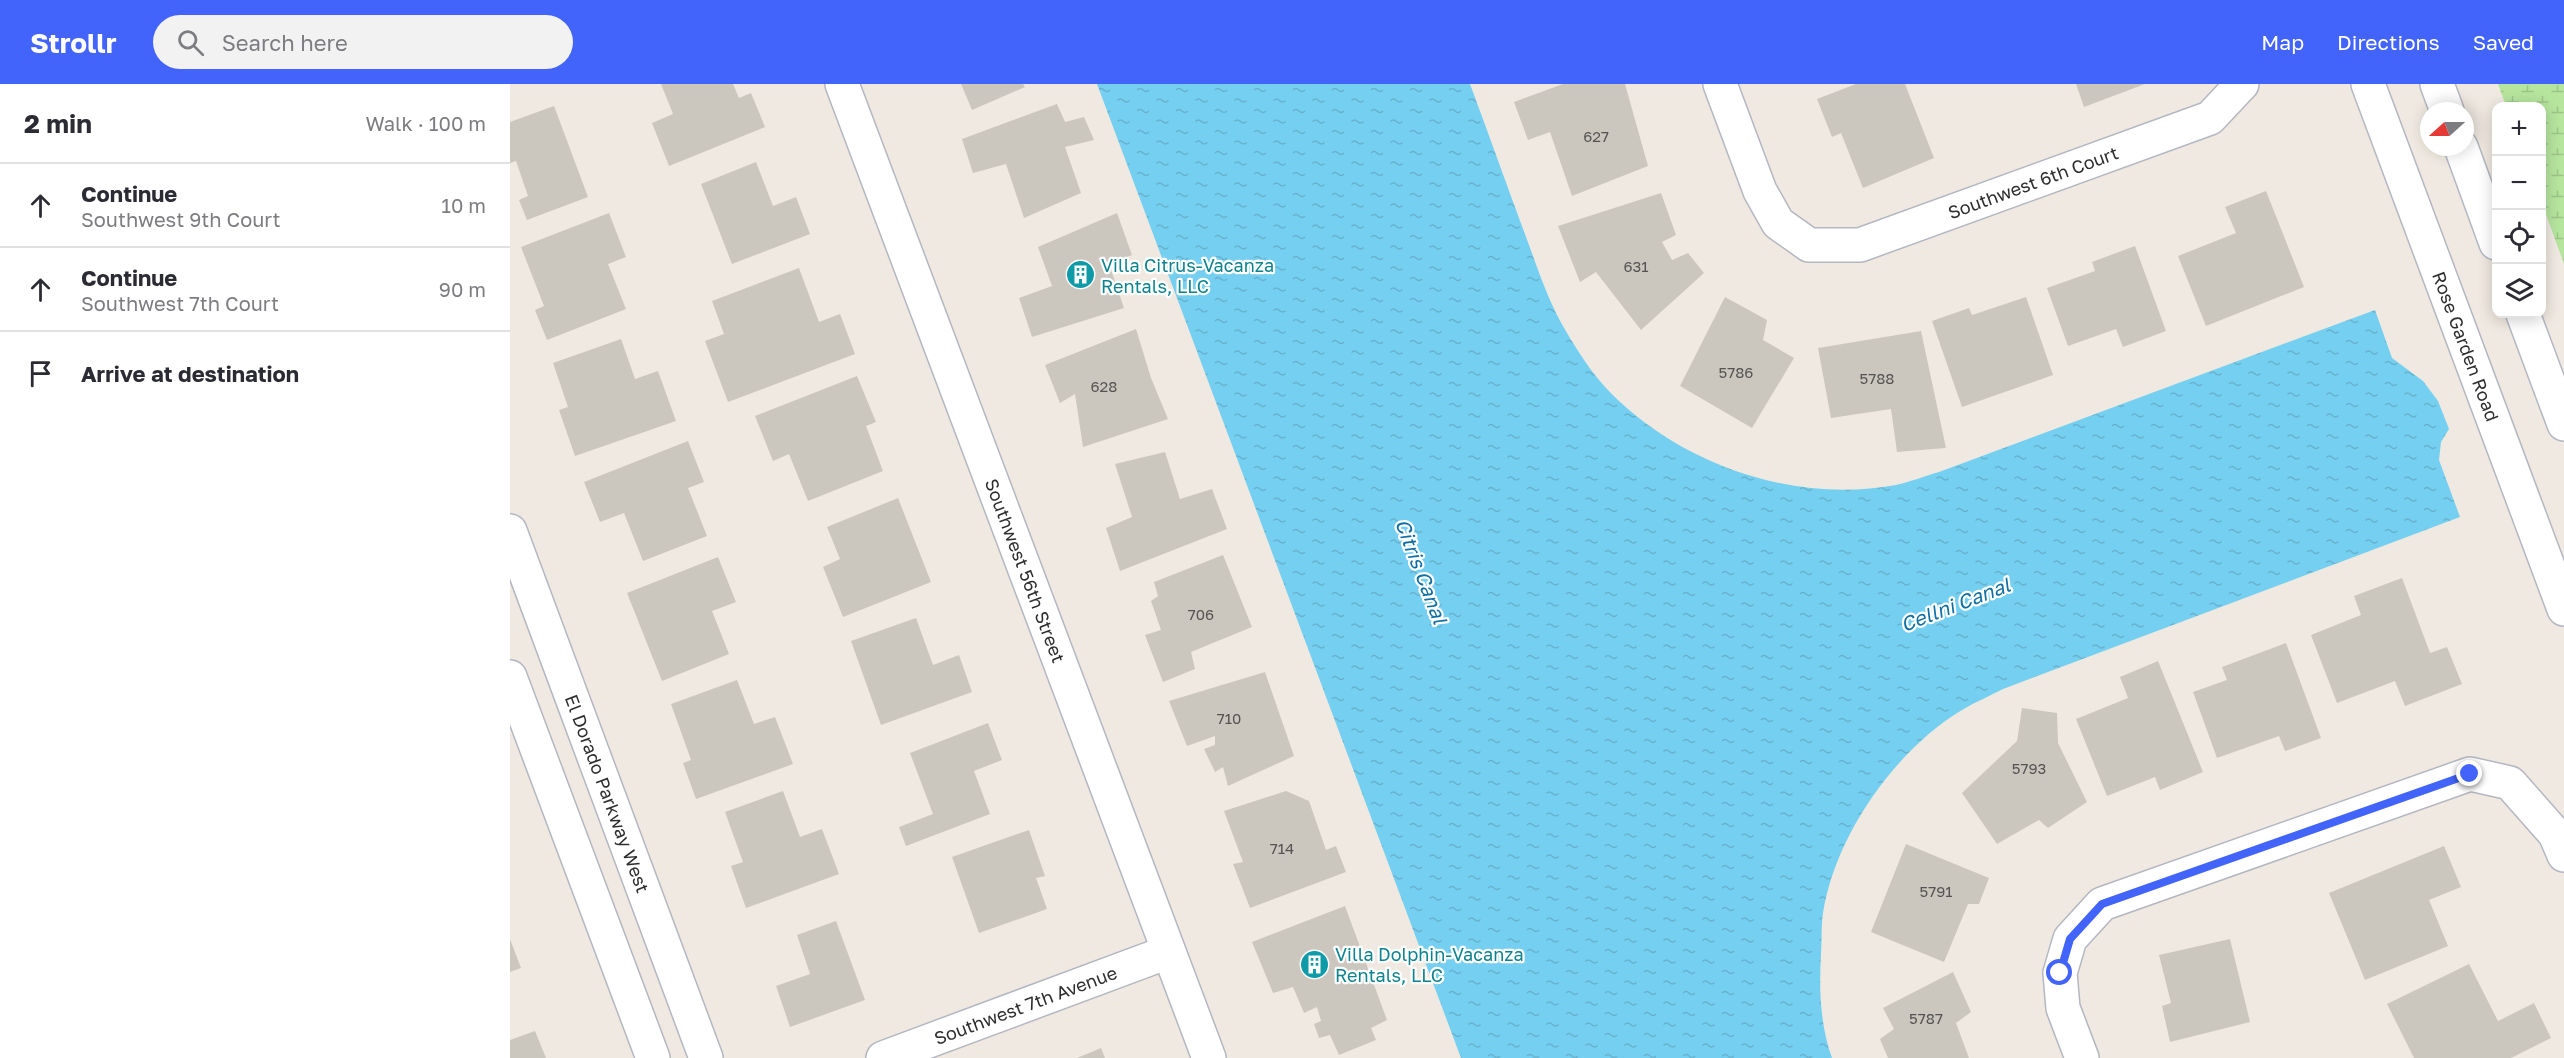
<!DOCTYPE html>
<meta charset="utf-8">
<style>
:root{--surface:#fff;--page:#f2f2f3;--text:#2b2b33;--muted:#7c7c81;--line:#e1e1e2;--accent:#4264fb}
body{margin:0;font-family:"Golos Text",sans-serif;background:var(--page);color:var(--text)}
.controls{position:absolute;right:18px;top:18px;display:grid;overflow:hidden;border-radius:12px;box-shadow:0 3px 15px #0003}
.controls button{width:54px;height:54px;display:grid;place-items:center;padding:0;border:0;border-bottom:2px solid var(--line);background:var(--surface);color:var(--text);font:30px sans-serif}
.compass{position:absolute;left:1910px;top:18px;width:54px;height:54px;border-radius:50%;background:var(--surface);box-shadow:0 3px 15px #0003;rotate:249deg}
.stop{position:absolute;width:18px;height:18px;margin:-14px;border:4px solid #4264fb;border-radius:50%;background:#fff}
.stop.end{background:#4264fb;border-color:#fff;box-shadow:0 2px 6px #0008}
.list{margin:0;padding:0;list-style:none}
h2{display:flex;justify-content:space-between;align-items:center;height:78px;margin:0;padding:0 24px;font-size:26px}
h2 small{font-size:20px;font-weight:400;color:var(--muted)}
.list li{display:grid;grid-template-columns:39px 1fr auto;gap:18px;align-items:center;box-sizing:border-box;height:84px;padding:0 24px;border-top:2px solid var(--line)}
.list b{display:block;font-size:22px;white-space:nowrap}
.list p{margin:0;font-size:20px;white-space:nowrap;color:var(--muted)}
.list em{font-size:20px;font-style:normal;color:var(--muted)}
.icon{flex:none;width:33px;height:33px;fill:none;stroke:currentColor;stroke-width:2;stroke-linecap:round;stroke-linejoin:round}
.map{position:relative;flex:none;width:2054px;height:974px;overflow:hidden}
header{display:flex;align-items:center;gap:36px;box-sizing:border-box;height:84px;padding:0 30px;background:var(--accent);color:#fff}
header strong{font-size:28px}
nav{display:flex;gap:33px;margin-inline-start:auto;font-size:21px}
.search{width:420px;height:54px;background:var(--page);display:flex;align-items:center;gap:15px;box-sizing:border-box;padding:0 21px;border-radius:33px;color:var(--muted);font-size:22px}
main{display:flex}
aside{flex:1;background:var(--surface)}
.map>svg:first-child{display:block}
.wetland{fill:url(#wetland-marsh)}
.water{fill:url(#water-ripples)}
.building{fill:#cbc7bf}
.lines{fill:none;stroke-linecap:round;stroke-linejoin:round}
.minor-casing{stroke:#b4b7c1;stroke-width:36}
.tertiary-casing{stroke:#b4b7c1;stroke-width:36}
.minor{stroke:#fff;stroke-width:33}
.tertiary{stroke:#fff;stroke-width:33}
.route{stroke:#4264fb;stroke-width:8}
.labels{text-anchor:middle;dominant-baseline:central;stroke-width:4.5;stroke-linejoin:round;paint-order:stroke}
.number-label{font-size:15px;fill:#555452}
.street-label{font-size:18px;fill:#2e2e2e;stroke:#fff}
.culture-label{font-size:18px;fill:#0d838f;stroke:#fff;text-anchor:start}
.water-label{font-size:20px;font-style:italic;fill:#0d6fa3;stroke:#fff}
</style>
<header>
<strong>Strollr</strong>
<div class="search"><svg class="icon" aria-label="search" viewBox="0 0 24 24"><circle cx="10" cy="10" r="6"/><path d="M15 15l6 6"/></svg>Search here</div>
<nav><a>Map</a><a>Directions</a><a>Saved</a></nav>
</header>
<main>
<aside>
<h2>2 min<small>Walk · 100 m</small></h2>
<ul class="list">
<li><svg class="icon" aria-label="ahead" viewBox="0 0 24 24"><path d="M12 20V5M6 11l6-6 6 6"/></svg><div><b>Continue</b><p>Southwest 9th Court</p></div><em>10 m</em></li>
<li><svg class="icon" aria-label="ahead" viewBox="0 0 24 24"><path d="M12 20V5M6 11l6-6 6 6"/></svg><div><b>Continue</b><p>Southwest 7th Court</p></div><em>90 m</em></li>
<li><svg class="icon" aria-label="arrive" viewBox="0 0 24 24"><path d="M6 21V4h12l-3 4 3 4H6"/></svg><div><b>Arrive at destination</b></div></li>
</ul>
</aside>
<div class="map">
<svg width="2054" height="974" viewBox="0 0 2054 974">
<defs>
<pattern id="wetland-marsh" width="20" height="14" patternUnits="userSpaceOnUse" patternTransform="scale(1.5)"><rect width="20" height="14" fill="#b6e59e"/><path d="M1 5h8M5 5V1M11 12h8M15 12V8" fill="none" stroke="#9dc588"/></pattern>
<pattern id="water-ripples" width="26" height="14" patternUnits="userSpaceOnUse" patternTransform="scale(1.5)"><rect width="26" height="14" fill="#75cff0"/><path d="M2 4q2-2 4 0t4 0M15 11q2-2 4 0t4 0" fill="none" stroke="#66b2ce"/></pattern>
</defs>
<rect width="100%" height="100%" fill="#efe9e1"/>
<polygon class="wetland" points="1988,0 2054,0 2054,180 2032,119 2032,22 1996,22"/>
<path class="water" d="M587 0H960C979 51 997 102 1016 153 1028 185 1039 220 1057 249 1071 273 1088 298 1109 317 1181 384 1288 419 1386 401 1400 398 1415 392 1429 388L1865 226 1882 274 1913 297 1928 317 1939 345 1931 358 1929 376 1950 433 1493 605C1480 612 1465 618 1452 626 1385 666 1325 752 1313 829 1311 842 1312 856 1311 870 1309 905 1310 941 1322 974H951Z"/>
<g class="building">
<polygon points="151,0 223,0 229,14 241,9 255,43 159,82 142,39 163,30"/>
<polygon points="451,0 513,0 515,3 462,26"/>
<polygon points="1053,0 1115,0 1138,82 1062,112 1040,48 1018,56 1004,18"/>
<polygon points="1346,0 1395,0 1424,74 1353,104 1331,49 1322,53 1307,15"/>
<polygon points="1566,0 1635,0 1574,23"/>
<polygon points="547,20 555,38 574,33 584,56 555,63 571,109 514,134 496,80 463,89 452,55"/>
<polygon points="44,22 78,113 17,136 9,116 18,112 6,77 0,79 0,38"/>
<polygon points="246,78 263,122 286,113 300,150 222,180 191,100"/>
<polygon points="1756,107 1794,203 1696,242 1668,172 1726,149 1715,123"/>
<polygon points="1151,109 1166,151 1152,158 1162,176 1178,169 1194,189 1131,246 1086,188 1070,198 1048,142"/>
<polygon points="99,129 116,173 98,180 116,225 37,256 25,226 34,222 11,163"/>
<polygon points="607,129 622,171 599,180 614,224 522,253 509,214 542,202 528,163"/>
<polygon points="1625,162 1656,247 1613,263 1606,245 1558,262 1537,204 1585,187 1582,178"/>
<polygon points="289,184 309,238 330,230 345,270 218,318 195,257 214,250 202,217"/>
<polygon points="1215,213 1257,236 1253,256 1284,274 1242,344 1170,302"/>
<polygon points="1516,213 1543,291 1452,323 1422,237 1459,224 1462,231"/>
<polygon points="626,245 641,294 658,335 573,363 565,310 550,319 535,281"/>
<polygon points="1411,247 1436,364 1387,368 1381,325 1321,334 1308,264"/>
<polygon points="111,255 125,295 148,287 166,337 65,372 49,326 58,323 43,279"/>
<polygon points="347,292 366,338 356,342 373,387 298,417 279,370 263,377 245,332"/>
<polygon points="178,357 194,398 178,404 197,452 133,477 114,429 90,438 74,398"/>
<polygon points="655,368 670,415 702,405 717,445 610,487 596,444 622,433 605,380"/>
<polygon points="388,414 421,498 333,533 313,483 330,475 317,443"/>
<polygon points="713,471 742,543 681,568 685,585 653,598 635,551 651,546 641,517 648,512 644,498"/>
<polygon points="208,473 226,518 202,527 219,570 152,597 117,509"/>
<polygon points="1892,494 1920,569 1937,563 1952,600 1895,622 1885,597 1827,619 1801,551 1851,531 1844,512"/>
<polygon points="406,534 423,581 449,571 462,608 371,641 341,557"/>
<polygon points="1776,559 1811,654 1775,667 1769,652 1707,674 1683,608 1717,596 1712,583"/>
<polygon points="1648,577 1693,688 1650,706 1645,693 1597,712 1566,635 1618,614 1610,593"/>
<polygon points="755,588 784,672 718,702 713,683 705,688 694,665 705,661 705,652 677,662 659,617"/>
<polygon points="227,596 244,640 265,633 283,680 186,715 173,679 181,676 161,620"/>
<polygon points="1512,624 1547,629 1548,659 1577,718 1538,744 1529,736 1487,760 1452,709 1507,657"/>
<polygon points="478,639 492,676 464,687 480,730 396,762 389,743 423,730 400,669"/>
<polygon points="273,707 290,753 312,745 329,790 236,824 221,782 233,778 215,728"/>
<polygon points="776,707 799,717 816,766 826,762 836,788 740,824 723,780 733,778 714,727"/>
<polygon points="519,746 535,792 526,794 537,825 469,849 442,773"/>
<polygon points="1396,760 1479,794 1469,820 1458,820 1434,878 1361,848"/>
<polygon points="1934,762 1951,803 1919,816 1938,862 1855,896 1819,809"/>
<polygon points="835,822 877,936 861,944 866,956 829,971 820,951 809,954 804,940 811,937 807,923 794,929 783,903 763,909 742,858"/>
<polygon points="326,837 355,916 280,943 266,902 300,890 287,851"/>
<polygon points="0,855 11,884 0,888"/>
<polygon points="1720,855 1740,938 1660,958 1652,922 1661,919 1649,871"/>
<polygon points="1959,880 1988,937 2024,919 2041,954 2001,974 1904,974 1877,920"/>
<polygon points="1443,888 1461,928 1446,939 1459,974 1378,974 1370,955 1384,945 1373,924"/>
<polygon points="25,947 36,974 0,974 0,956"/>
<polygon points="591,964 595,974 567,974"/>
</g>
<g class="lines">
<defs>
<g id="minor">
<path id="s1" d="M332 0 699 974"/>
<path id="s2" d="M1210 0 1250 107 1268 139 1299 161H1350L1700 34 1732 0"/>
<path id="s3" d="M373 974 658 868"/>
<polyline points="1572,974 1553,924 1550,889 1560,855 1592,820 1960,690 2000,699 2045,750 2054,771"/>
</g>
<g id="tertiary">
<path id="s4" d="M1858 0 2054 525"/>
<polyline points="1927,0 1937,27"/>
<polyline points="1951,63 1986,159"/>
<polyline points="2013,230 2054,340"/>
<path id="s5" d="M0 447 196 974"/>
<polyline points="0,593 143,974"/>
</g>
</defs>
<use href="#minor" class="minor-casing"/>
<use href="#tertiary" class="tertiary-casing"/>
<use href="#minor" class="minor"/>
<use href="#tertiary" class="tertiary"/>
</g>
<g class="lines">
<polyline class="route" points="1550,889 1560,855 1592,820 1960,690"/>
</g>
<defs>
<symbol id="building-disc" viewBox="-11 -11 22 22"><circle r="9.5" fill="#0f9aa8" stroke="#fff"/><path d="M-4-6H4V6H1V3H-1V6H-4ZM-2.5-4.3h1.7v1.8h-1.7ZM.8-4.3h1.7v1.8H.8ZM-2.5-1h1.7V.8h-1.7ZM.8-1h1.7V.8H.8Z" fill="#fff"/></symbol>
</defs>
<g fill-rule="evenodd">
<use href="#building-disc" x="554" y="174" width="33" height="33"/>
<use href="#building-disc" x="788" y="864" width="33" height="33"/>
</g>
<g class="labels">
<g class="number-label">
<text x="1086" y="52">627</text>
<text x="1126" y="182">631</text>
<text x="1226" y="288">5786</text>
<text x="1367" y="294">5788</text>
<text x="594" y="302">628</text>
<text x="691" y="530">706</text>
<text x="719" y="634">710</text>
<text x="1519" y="684">5793</text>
<text x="772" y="764">714</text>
<text x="1426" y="807">5791</text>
<text x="1416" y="934">5787</text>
</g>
<g class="street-label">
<text stroke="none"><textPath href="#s2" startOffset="424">Southwest 6th Court</textPath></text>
<text stroke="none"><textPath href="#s4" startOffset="280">Rose Garden Road</textPath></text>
<text stroke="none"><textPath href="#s1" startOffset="520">Southwest 56th Street</textPath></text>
<text stroke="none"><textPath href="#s5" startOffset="280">El Dorado Parkway West</textPath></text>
<text stroke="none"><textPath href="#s3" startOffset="152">Southwest 7th Avenue</textPath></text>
</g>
<g class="culture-label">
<text x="591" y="181">Villa Citrus-Vacanza<tspan x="591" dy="21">Rentals, LLC</tspan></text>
<text x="825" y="870">Villa Dolphin-Vacanza<tspan x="825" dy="21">Rentals, LLC</tspan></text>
</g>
<g class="water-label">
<text transform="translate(912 487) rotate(69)">Citris Canal</text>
<text transform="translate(1445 520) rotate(-21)">Cellni Canal</text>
</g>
</g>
</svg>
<div class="controls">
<button>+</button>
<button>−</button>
<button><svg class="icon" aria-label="locate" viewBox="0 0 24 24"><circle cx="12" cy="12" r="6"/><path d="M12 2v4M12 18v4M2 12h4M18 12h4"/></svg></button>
<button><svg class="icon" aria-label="layers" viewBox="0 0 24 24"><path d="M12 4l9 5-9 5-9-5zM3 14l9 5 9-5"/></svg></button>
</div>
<svg class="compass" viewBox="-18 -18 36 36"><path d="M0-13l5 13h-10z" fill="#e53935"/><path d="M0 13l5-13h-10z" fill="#7c7c81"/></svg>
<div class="stop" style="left:1550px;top:889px"></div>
<div class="stop end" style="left:1960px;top:690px"></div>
</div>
</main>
